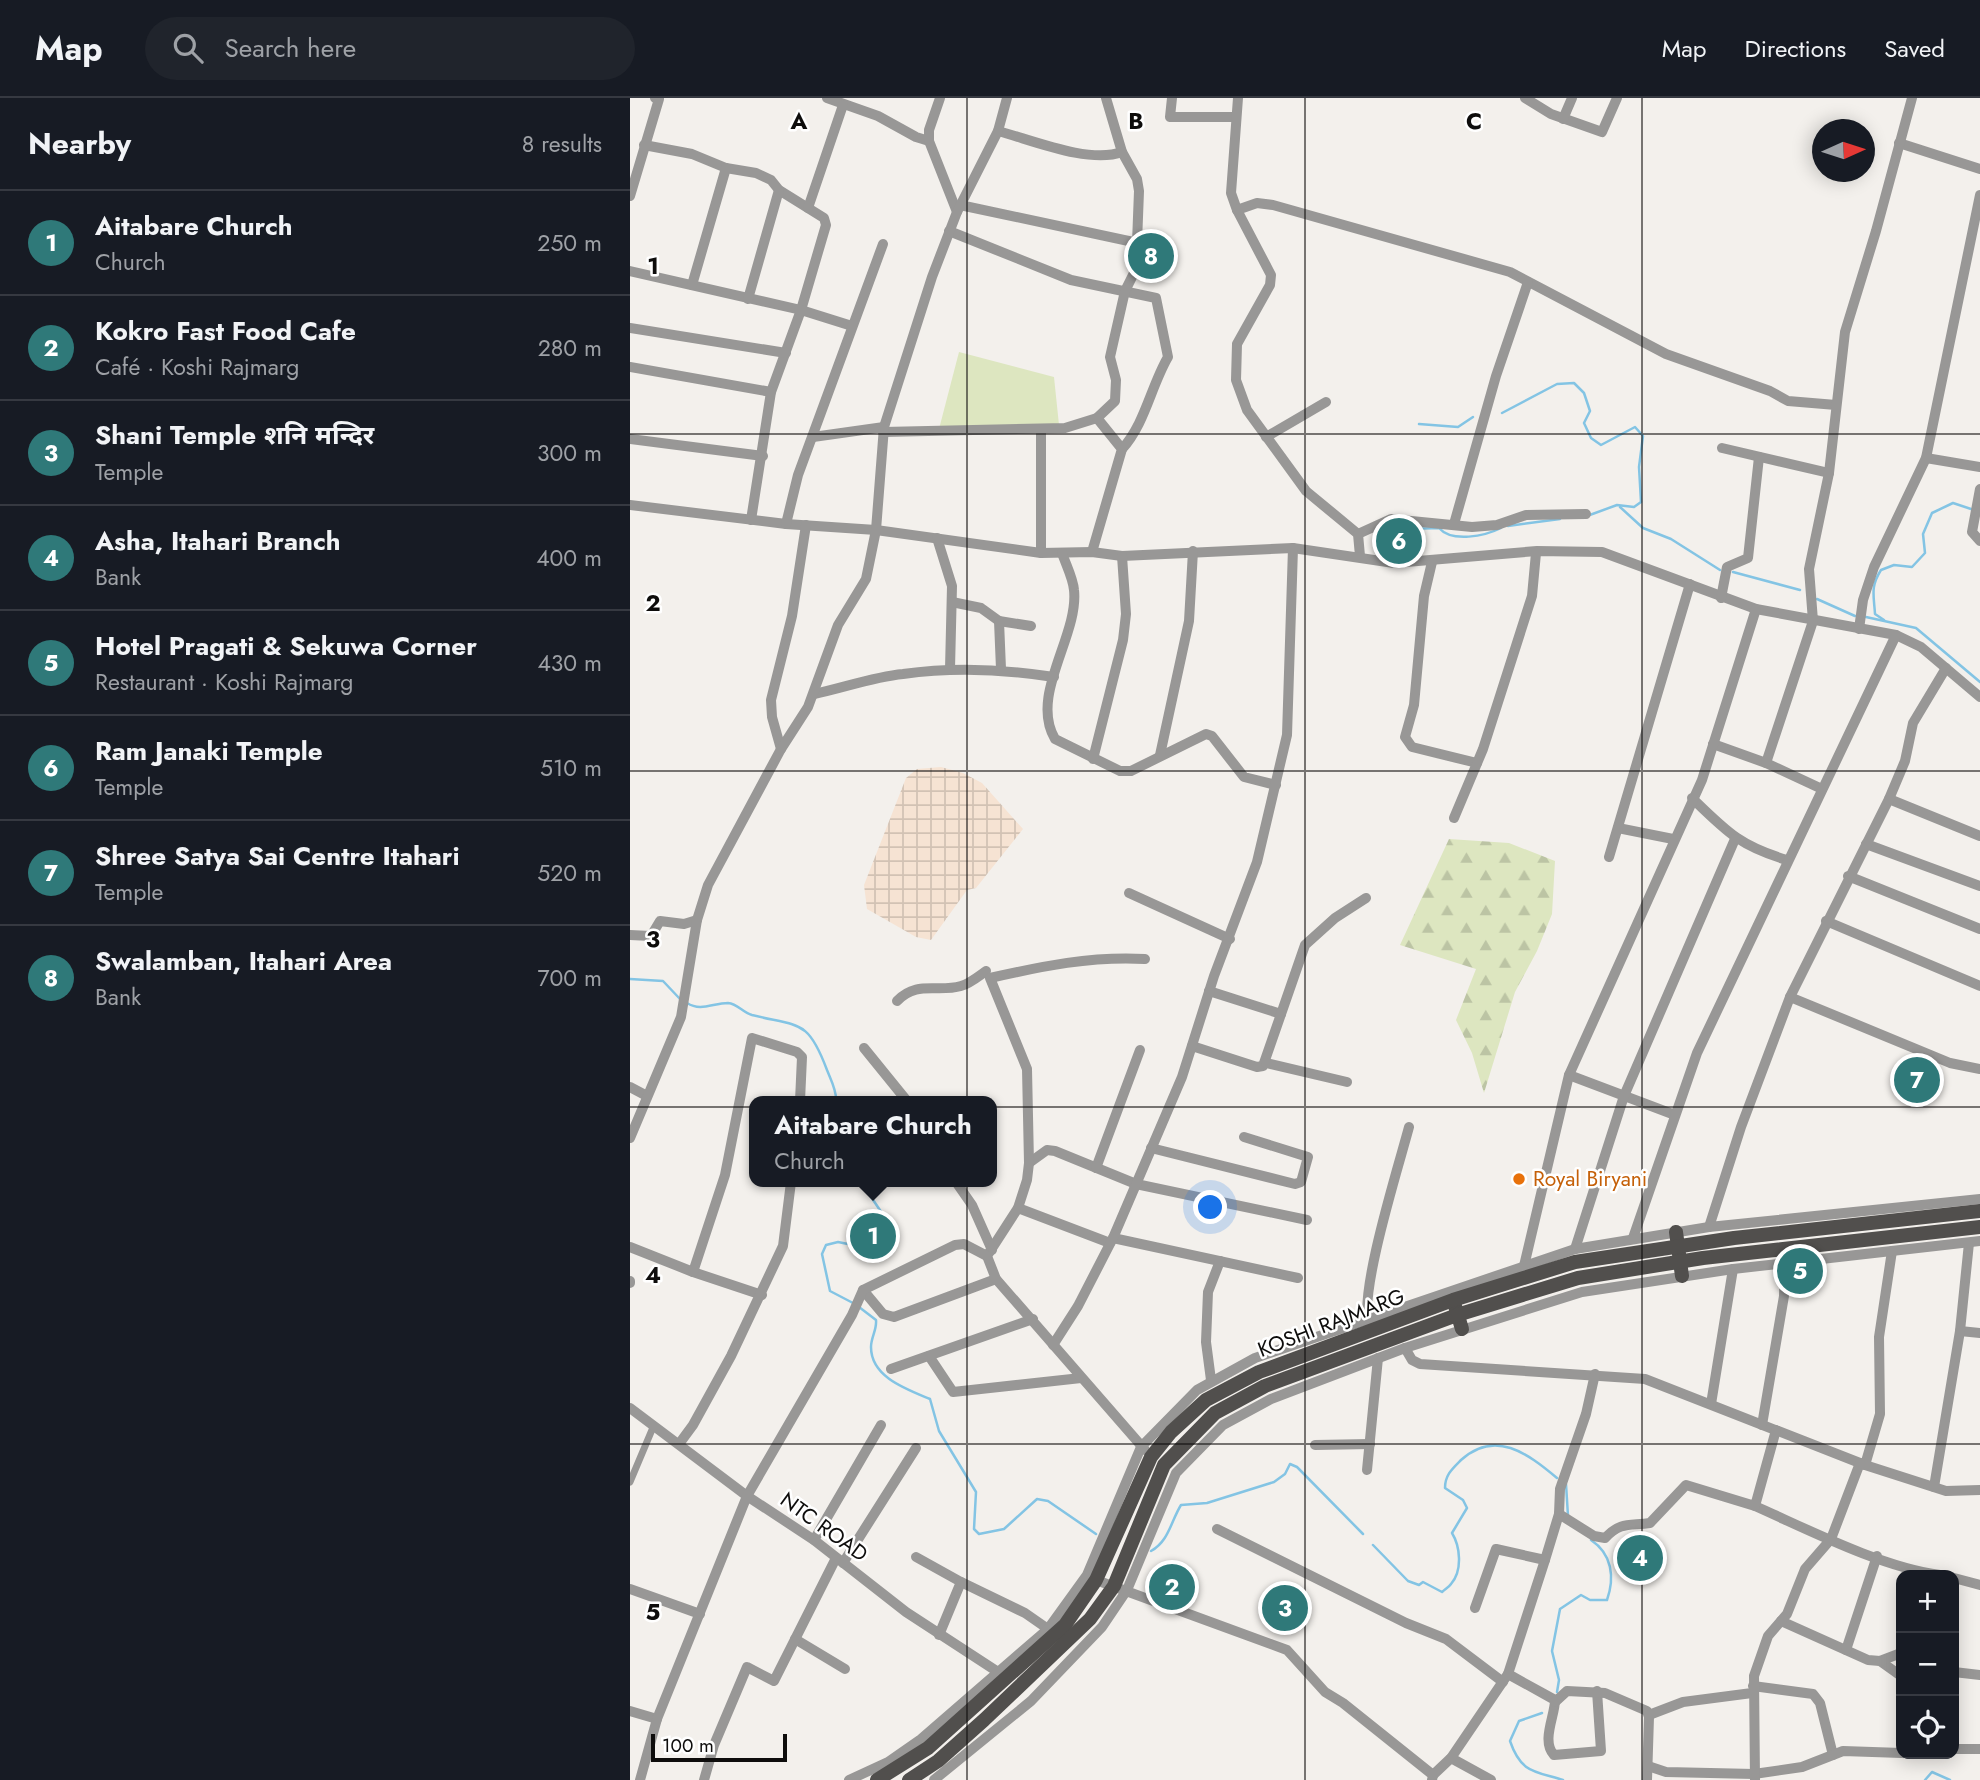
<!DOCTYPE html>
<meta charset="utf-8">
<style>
:root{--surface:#171b24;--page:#20242c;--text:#f1f3f6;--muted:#9ea1a6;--line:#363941;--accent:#2f7979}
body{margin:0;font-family:Jost,"Noto Sans Devanagari",sans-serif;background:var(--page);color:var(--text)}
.controls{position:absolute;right:21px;bottom:21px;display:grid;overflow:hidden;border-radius:14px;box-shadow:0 4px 18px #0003}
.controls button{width:63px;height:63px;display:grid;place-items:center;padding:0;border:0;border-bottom:2px solid var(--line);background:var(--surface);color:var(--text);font:35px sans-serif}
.compass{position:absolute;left:1182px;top:21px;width:63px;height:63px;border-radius:50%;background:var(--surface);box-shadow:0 4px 18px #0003;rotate:87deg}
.scale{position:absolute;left:21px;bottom:18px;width:136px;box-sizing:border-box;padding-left:7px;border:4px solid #0e0d0c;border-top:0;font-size:19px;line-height:24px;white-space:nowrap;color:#0e0d0c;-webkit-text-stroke:5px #fff;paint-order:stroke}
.you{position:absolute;left:581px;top:1110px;width:24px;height:24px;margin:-18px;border:5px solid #fff;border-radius:50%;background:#1a73e8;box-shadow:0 0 0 10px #1a73e833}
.badge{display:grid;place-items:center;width:46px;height:46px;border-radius:50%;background:var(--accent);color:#fff;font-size:23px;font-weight:700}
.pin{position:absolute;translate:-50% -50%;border:4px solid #fff;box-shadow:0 2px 7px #0006}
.popup{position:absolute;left:119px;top:998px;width:248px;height:91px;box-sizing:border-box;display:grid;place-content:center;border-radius:14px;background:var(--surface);filter:drop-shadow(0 2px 5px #0005);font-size:23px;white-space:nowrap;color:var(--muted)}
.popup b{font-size:26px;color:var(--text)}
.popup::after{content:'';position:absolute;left:50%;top:100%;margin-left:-14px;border:14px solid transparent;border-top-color:var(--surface)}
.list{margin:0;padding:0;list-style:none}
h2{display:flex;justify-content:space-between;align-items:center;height:91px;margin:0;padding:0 28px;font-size:30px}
h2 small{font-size:23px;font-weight:400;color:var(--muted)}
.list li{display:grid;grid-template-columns:46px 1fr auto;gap:21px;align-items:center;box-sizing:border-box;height:105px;padding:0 28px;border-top:2px solid var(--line)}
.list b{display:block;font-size:26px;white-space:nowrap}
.list p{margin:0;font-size:23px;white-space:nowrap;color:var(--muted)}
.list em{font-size:23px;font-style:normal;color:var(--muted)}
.icon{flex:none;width:38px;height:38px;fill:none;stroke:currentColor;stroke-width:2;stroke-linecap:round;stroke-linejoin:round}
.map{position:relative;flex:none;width:1350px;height:1682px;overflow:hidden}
header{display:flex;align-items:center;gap:42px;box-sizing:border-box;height:98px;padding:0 35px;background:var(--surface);border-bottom:2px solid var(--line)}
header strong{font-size:33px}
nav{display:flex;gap:38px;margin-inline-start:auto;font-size:24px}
.search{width:490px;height:63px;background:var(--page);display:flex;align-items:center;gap:18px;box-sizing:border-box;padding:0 24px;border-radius:38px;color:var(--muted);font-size:26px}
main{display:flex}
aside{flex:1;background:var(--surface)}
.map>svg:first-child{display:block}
.industrial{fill:url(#industrial-grid)}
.forest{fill:url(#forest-firs)}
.park{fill:#dde6c0}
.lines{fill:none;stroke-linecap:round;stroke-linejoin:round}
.stream{stroke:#83c4e4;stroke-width:2.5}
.pedestrian{stroke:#989796;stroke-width:7}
.minor{stroke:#989796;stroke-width:10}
.primary{stroke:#514f4d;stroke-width:14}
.grid{fill:none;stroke:#0e0d0c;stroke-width:2;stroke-opacity:0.55}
.food-dot{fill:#e8710a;stroke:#fff;stroke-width:2.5}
.labels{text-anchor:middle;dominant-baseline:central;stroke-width:5;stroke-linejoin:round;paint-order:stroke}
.food-label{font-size:21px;fill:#c56008;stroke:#fff;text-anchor:start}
.street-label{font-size:21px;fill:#0e0d0c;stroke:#fff}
.grid-label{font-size:23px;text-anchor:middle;font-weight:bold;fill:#0e0d0c;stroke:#fff;stroke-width:5;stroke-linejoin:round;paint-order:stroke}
</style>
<header>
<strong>Map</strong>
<div class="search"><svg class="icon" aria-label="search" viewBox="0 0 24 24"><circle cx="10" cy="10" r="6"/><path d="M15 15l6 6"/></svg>Search here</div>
<nav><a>Map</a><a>Directions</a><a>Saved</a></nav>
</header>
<main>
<aside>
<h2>Nearby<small>8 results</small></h2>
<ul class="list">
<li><span class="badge">1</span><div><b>Aitabare Church</b><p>Church</p></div><em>250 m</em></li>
<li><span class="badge">2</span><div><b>Kokro Fast Food Cafe</b><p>Café · Koshi Rajmarg</p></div><em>280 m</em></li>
<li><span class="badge">3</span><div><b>Shani Temple शनि मन्दिर</b><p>Temple</p></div><em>300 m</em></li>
<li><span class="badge">4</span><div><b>Asha, Itahari Branch</b><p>Bank</p></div><em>400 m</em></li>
<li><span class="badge">5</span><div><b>Hotel Pragati &amp; Sekuwa Corner</b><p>Restaurant · Koshi Rajmarg</p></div><em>430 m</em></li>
<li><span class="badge">6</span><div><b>Ram Janaki Temple</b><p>Temple</p></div><em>510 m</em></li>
<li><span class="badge">7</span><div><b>Shree Satya Sai Centre Itahari</b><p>Temple</p></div><em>520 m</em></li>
<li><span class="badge">8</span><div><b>Swalamban, Itahari Area</b><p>Bank</p></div><em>700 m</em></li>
</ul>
</aside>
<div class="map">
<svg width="1350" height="1682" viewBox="0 0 1350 1682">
<defs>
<pattern id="industrial-grid" width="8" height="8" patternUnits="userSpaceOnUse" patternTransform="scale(1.75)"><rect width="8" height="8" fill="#f6e3d3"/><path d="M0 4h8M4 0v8" fill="none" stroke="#d2c2b4"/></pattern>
<pattern id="forest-firs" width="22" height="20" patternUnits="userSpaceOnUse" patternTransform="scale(1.75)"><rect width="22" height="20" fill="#dde6c0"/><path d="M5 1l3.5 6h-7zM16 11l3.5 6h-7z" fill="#bcc4a4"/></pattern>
</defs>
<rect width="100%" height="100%" fill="#f3f0ec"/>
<polygon class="industrial" points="311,669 333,675 352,685 393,731 346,790 337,792 301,842 286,839 237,811 234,787 276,680 287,671"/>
<polygon class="forest" points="819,741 879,745 925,763 922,816 907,853 885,894 854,995 842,955 826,922 846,871 770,847"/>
<polygon class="park" points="329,254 424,279 429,327 309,331"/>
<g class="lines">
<g class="stream">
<polyline points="872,315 927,286 944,285 954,295 960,313 954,325 961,340 971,347 1005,329 1013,338 1009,369 1011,404 1004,409 987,407 957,418"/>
<polyline points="789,326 828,329 843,319"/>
<polyline points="990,409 1013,430 1041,441 1090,472"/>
<polyline points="878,428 930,421"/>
<path d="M747 432 809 430C822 445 855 438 871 430"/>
<polyline points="1103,474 1170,492"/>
<polyline points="1187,501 1225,518"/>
<polyline points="1236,519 1286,530 1350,584"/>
<path d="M1254 522 1245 516C1244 498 1240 489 1251 472L1264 467 1282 469 1295 455 1293 436 1302 415 1323 405 1344 412"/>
<polyline points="0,881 33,883 50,901"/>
<path d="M57 905C71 914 83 905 98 905 108 906 112 914 122 917 170 929 178 921 197 972 201 982 207 993 206 1003"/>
<polyline points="223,1205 200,1193 192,1156 196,1147 208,1144 252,1153 262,1146 264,1133 231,1084"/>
<path d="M229 1209 246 1222C247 1232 241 1239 241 1249 241 1279 276 1291 300 1301L309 1333 346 1394 344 1431 349 1436 374 1431 407 1401 418 1403 466 1436"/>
<polyline points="936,1386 938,1418"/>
<path d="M743 1447 778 1483 789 1487 793 1484 812 1494C815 1491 819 1489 821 1486 833 1472 830 1448 822 1435L837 1410 833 1402 815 1390C815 1377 822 1371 831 1362 865 1331 897 1355 927 1380"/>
<path d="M521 1453C539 1443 541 1423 551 1407L577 1405 644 1384 655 1376 660 1366 667 1369 733 1436"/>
<path d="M927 1594 929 1582 922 1553 930 1511 951 1497 960 1502H977C985 1479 982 1456 961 1442"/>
<path d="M912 1615 889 1623 880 1643C891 1675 904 1673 933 1682"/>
<polyline points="1295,1682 1302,1674 1320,1682"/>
</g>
<polyline class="pedestrian" points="0,1384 24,1327"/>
<g class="minor">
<polyline points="197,0 248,18 286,39 299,43"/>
<polyline points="310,0 299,32 299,43 327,114"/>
<polyline points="542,0 540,19 605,19"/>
<polyline points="608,0 601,95 607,112 641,177 640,187 607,246 606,282 617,312 676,393 728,436 730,458"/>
<polyline points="895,0 921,16 972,34 987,0"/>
<polyline points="933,21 942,0"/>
<path d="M368 33C402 42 459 66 492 54"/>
<polyline points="1269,45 1350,71"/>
<polyline points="14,47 62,56 96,70 126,75 141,82 149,92 194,120 196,127 171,212 141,294 121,422"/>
<polyline points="0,98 29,1 25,0"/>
<polyline points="330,107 508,145"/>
<polyline points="178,110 213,7"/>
<polyline points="607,112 627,105 643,107 880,174 1036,256 1140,293 1158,303 1206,307"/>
<path d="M319 133 441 182 526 200 538 259C521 288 515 326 492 351"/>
<polyline points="0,173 171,212 222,228"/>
<polyline points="62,187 96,70"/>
<polyline points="118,201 149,92"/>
<polyline points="0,230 156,255"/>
<polyline points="0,269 141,294"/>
<polyline points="411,332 411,455"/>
<polyline points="253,334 435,330 467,320 485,303 486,282 480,259 495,193 506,171 509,93 507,81 492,54 476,0"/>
<polyline points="183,339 254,329"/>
<polyline points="636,339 696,304"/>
<polyline points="0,341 133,358"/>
<polyline points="1092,350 1199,375"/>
<polyline points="1296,360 1350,369"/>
<polyline points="1350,391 1342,434 1350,443"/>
<polyline points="0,407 156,426 246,432 411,455 462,454 492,458 663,450 764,465 907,453 972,454 1126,511 1266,537 1291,549 1350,599"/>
<polyline points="156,426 168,377 253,146"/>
<polyline points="824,426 866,278 898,184"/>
<polyline points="728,436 761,421 842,429 867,427 896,417 956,416"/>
<polyline points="307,440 322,488 320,571"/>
<polyline points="462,454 492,351 467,320"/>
<path d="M432 455C436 467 443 480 444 492 449 538 399 597 425 641L490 673H501L576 636 582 638 614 679 646 687"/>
<polyline points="802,464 794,498 784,607 775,639 782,649 847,665"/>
<polyline points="1091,500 1097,469 1118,460 1129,359"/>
<polyline points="322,504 351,510 369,523 401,528"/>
<polyline points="369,523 371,571"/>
<polyline points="1229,531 1233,502 1244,469 1296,360 1350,97"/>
<path d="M184 596C213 590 243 579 273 576 324 569 373 571 424 579"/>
<polyline points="1083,646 1136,665 1192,691"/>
<polyline points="151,651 142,619 141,602 162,518 176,427"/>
<polyline points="530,657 559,523 563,453"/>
<polyline points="463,661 493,542 496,516 492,458"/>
<polyline points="1136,665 1183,523 1179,471 1199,375 1215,234 1246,133 1282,0"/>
<path d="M1062 700C1097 734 1110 748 1157 762"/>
<polyline points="1259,701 1350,738"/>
<polyline points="824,720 853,651 902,498 906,455"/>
<polyline points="988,730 1043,741"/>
<polyline points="1236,746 1350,788"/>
<polyline points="979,759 1060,486"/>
<polyline points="1218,778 1350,831"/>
<polyline points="499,795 600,841"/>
<polyline points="1196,823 1350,888"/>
<polyline points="0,837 21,838 30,823 54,826 67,822"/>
<polyline points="579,893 651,916"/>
<polyline points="1160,899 1320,965 1350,971"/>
<path d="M267 903C287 882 307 895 331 888 339 886 349 878 356 873"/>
<polyline points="562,948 627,969 633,968 675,847 705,820 736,800"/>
<polyline points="234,950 277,1003"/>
<polyline points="636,965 717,984"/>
<polyline points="939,977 1045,1017"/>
<polyline points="0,989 17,998"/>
<polyline points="0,1040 51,919 67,822 78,787 151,651 178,609 208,527 236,481 246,432 254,329 302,179 327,114 368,33 377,0"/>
<polyline points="521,1050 665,1086 671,1084 678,1059 614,1039"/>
<polyline points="399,1065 417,1052 425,1053 506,1086 677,1122"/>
<polyline points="466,1070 510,952"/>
<polyline points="326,1084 342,1107 362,1152"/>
<polyline points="388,1110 480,1145"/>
<polyline points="1079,1129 1111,1029 1160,899 1259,701 1275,663 1283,625 1316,570"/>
<polyline points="483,1140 668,1180"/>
<polyline points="1003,1140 1067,955 1266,537"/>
<polyline points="0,1149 63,1174 132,1197"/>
<polyline points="945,1151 994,998 1105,741"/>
<polyline points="894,1168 939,977 1072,682 1126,511"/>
<polyline points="63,1174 95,1077 122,940 167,954 172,959 170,1003"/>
<polyline points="0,1183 0,1185"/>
<polyline points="233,1192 253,1216 264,1219 366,1181"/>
<path d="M739 1227C728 1196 769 1067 779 1029"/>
<polyline points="1330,1233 1350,1235"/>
<polyline points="423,1247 448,1208 483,1140 552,979 584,878 627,764 657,637 663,450"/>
<polyline points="775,1250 782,1262 790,1266 1015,1281 1235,1367 1316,1393 1350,1392"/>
<polyline points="299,1258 323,1294 451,1280"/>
<polyline points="261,1271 403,1221"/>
<polyline points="581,1282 576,1244 578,1194 590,1163"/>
<polyline points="1081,1306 1103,1171"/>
<polyline points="0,1310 117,1398 184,1442 276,1514 368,1574"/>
<polyline points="1132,1327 1154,1198 1155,1165"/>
<polyline points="49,1346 63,1327 101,1258 153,1148 161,1084"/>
<polyline points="685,1347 740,1346"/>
<path d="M515 1352 366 1181 357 1158 388 1110 397 1082 399 1065 397 971 360 880C413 868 461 858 515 861"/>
<polyline points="1235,1367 1250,1316 1249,1239 1262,1153"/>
<polyline points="737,1372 748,1260"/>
<polyline points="1304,1389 1330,1233 1339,1145"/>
<path d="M1125 1408C1179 1432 1251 1469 1310 1477"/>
<path d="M929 1416 964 1438 975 1440C991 1423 1000 1428 1020 1425L1056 1387 1125 1408 1146 1332"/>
<polyline points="587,1431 776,1525 816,1541 873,1584"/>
<polyline points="184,1442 251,1327"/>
<polyline points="286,1459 331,1484 309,1537"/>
<polyline points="213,1465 286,1350"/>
<polyline points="1324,1480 1350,1487"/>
<polyline points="466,1482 657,1552 695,1594 713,1605 803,1677 802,1682"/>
<polyline points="331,1484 395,1515 418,1531"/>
<polyline points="0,1491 70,1516"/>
<polyline points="845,1510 866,1451 915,1462"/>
<polyline points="1151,1523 1238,1562 1250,1563 1271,1578"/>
<polyline points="165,1541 215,1571"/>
<polyline points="1216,1552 1247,1458"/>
<polyline points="1250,1563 1271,1555"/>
<polyline points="1324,1574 1350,1577"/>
<path d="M878 1576 925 1602C925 1618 911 1643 924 1657L971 1653 967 1593"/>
<polyline points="1123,1588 1183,1596 1190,1605 1203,1657"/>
<polyline points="925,1604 937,1593 975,1595 1017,1613 1019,1619 1017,1682"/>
<polyline points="0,1613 27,1621"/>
<polyline points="1019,1617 1053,1604 1122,1595"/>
<polyline points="1324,1651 1350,1651"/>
<polyline points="821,1660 861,1682"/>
<polyline points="1018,1668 1036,1674 1124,1676 1172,1669 1213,1653 1301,1656"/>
<polyline points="803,1677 821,1660 878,1576 915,1462 929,1416 930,1391 956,1316 965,1276"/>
<polyline points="10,1682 27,1621 117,1398 222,1217 233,1192 325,1147 334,1146 357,1158"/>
<polyline points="74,1682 84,1647 117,1569 144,1583 206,1460"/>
<polyline points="219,1682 258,1664 291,1641 418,1531 457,1477 511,1349 567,1292 625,1260 945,1151 1079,1129 1350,1101"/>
<polyline points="304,1682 401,1603 472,1529 497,1492 546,1375 593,1327 641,1301 775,1250 952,1194 1103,1171 1350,1143"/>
<polyline points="1125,1682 1124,1578 1138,1538 1157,1516 1175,1471 1201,1441 1230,1365"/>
</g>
<g class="primary">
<polyline points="1046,1134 1052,1178"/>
<polyline points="825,1208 832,1231"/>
<polyline points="247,1682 298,1650 435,1527 466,1482 521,1359 541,1334 576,1302 629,1274 823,1202 945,1164 1104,1140 1350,1113"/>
<polyline points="279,1682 308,1663 354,1622 460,1521 484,1488 534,1367 585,1315 635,1288 827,1217 948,1180 1073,1160 1350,1129"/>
</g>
</g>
<path class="grid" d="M337 0V1682M675 0V1682M1012 0V1682M0 336H1350M0 673H1350M0 1009H1350M0 1346H1350"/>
<circle class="food-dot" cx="889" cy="1081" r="7"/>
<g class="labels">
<g class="food-label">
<text x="903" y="1081">Royal Biryani</text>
</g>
<g class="street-label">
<text transform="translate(701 1225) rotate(-21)">KOSHI RAJMARG</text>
<text transform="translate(194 1429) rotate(36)">NTC ROAD</text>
</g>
</g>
<g class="grid-label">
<text x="169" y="31">A</text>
<text x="506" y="31">B</text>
<text x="844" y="31">C</text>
<text x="23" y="176">1</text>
<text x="23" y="513">2</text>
<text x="23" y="849">3</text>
<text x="23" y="1185">4</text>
<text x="23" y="1522">5</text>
</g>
</svg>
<div class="controls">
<button>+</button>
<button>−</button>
<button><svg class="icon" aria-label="locate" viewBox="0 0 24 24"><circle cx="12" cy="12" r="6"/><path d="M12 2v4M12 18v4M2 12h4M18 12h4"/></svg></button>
</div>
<svg class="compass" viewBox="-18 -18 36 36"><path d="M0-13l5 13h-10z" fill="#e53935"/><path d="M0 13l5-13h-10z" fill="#9ea1a6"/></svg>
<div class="scale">100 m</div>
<div class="you"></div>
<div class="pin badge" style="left:243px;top:1138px">1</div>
<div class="popup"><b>Aitabare Church</b>Church</div>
<div class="pin badge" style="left:542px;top:1489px">2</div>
<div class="pin badge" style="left:655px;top:1510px">3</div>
<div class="pin badge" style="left:1010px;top:1460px">4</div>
<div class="pin badge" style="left:1170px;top:1173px">5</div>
<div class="pin badge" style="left:769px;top:443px">6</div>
<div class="pin badge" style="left:1287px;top:982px">7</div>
<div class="pin badge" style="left:521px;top:158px">8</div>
</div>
</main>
